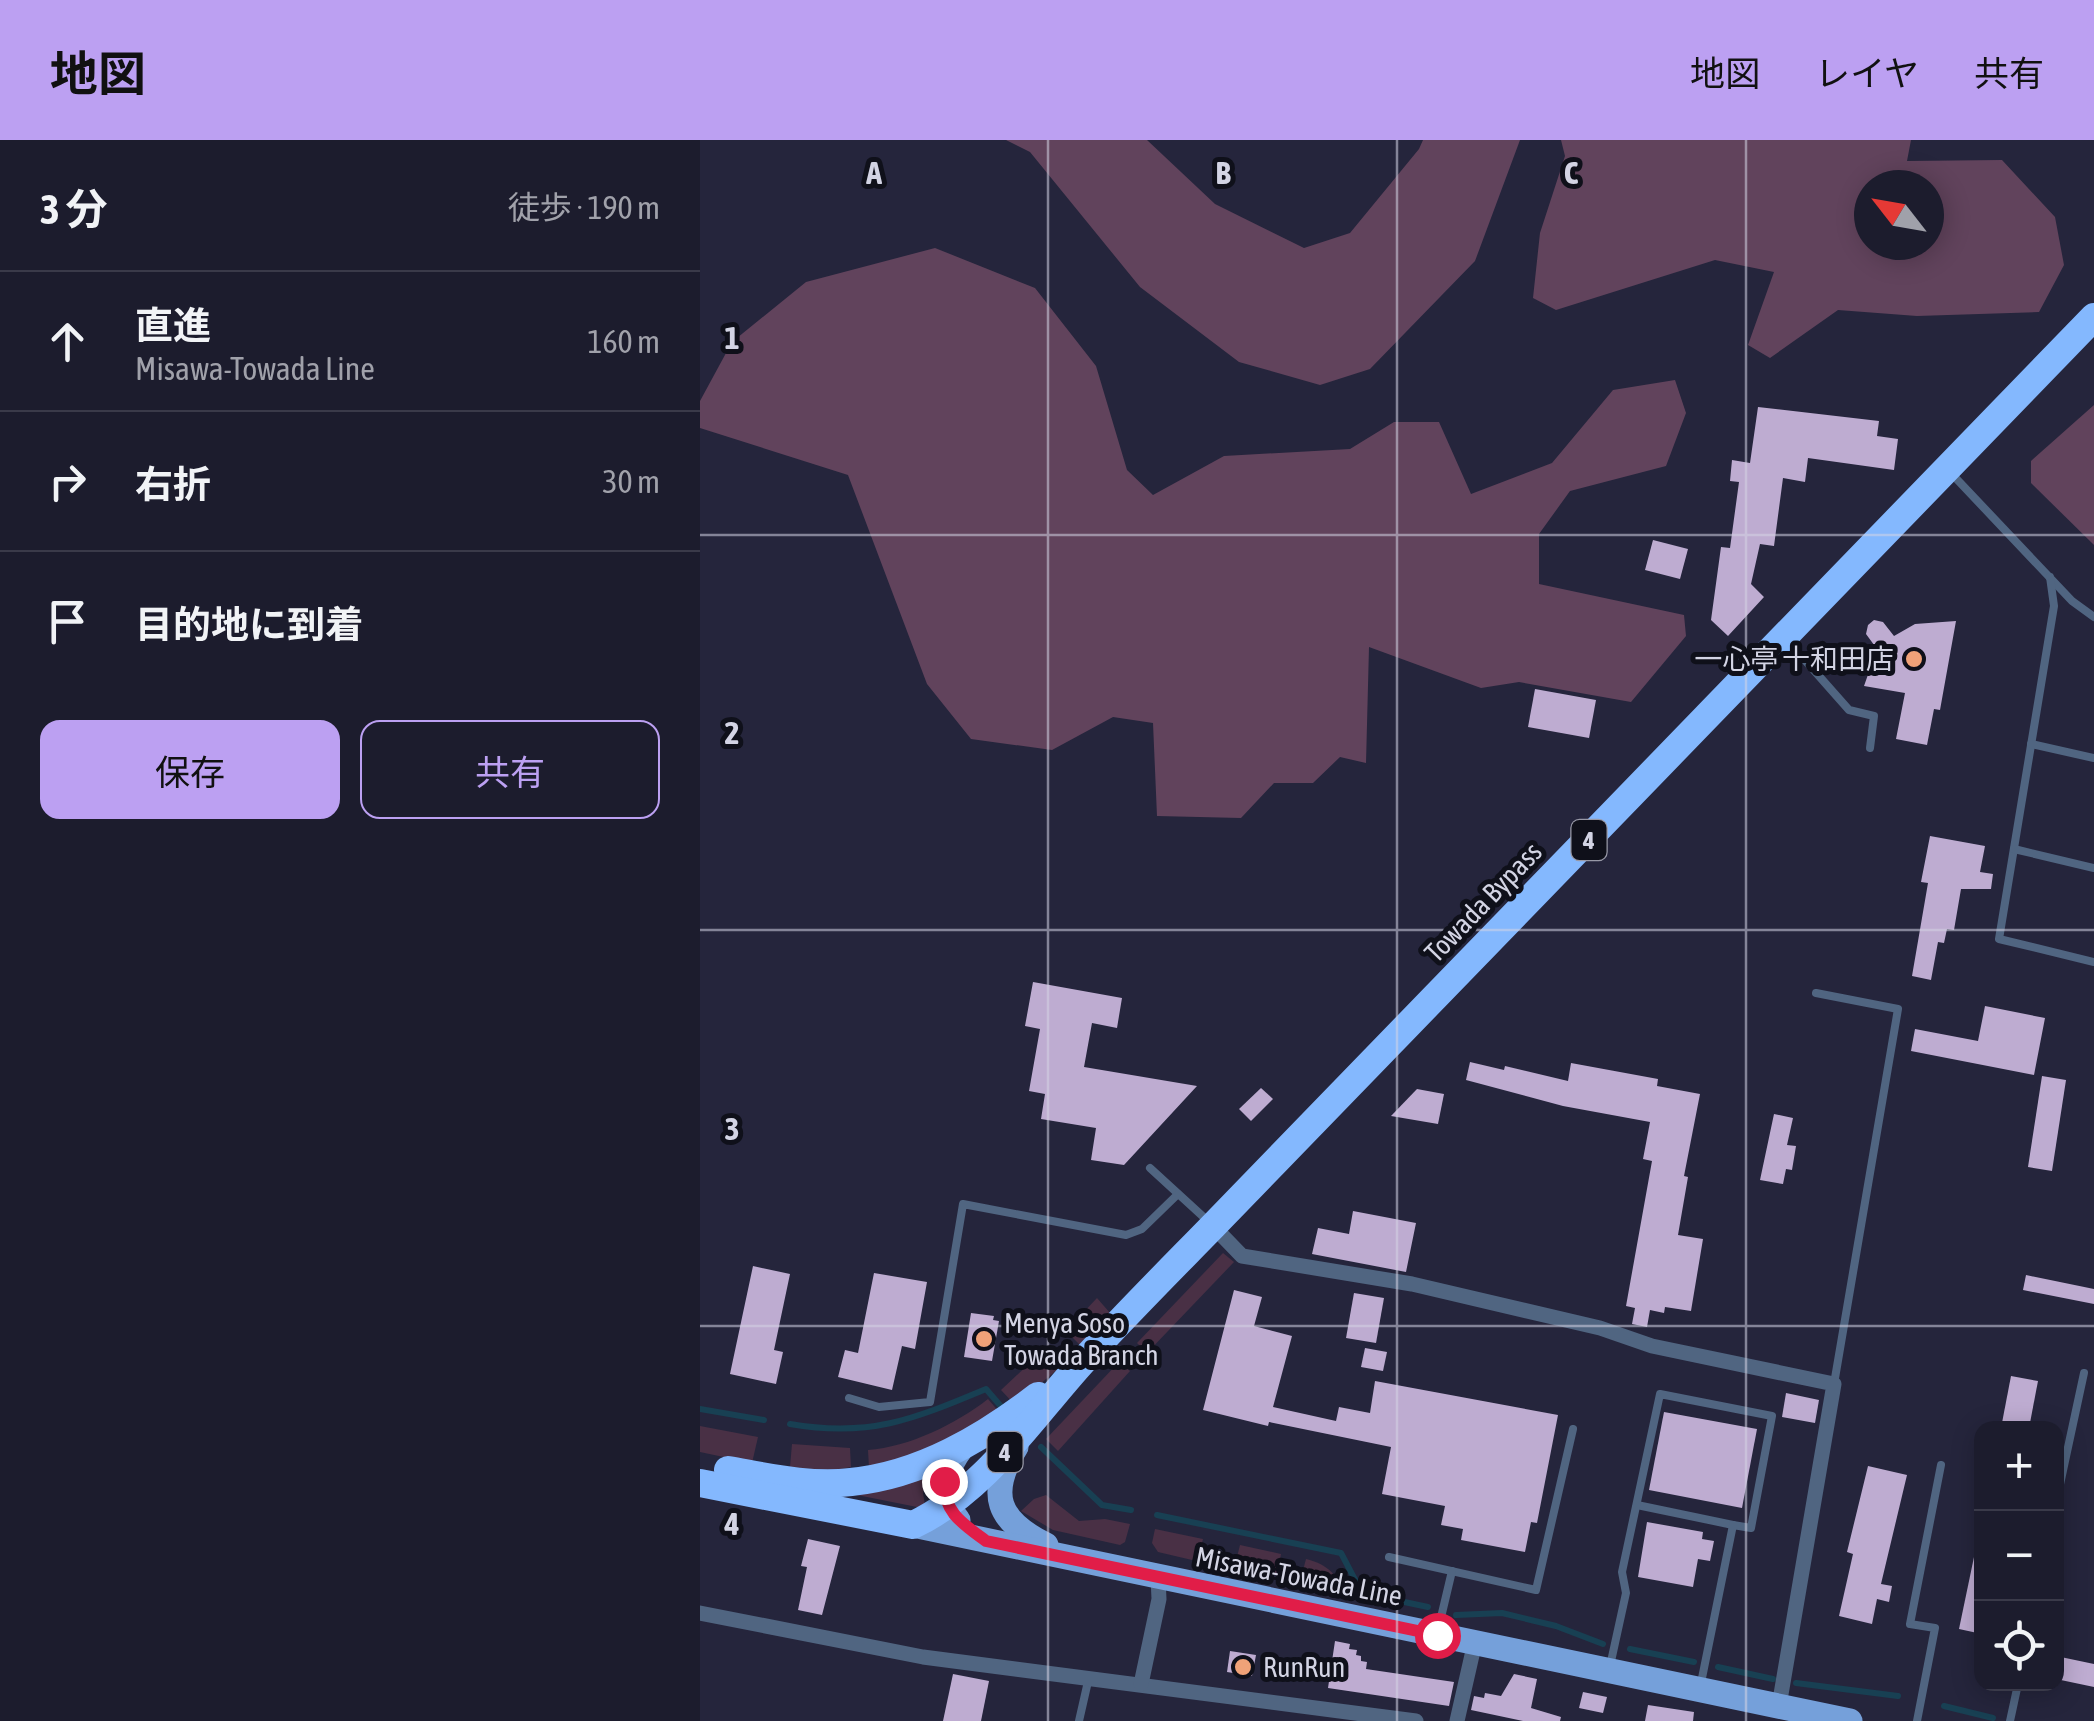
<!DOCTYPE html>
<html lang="ja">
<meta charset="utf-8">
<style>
:root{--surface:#1c1c2d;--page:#292939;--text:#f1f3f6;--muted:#a0a1aa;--line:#3a3a49;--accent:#bca0f2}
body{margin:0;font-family:"Asap Condensed","Noto Sans JP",sans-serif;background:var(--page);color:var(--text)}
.controls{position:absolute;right:30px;bottom:30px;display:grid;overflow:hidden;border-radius:20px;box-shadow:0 5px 25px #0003}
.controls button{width:90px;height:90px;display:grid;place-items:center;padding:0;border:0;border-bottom:2px solid var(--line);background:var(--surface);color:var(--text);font:50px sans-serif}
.compass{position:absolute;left:1154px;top:30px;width:90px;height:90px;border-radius:50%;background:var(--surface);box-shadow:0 5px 25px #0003;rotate:301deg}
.stop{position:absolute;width:30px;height:30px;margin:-22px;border:8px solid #e11d48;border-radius:50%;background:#fff}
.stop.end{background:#e11d48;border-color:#fff;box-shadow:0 2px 10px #0008}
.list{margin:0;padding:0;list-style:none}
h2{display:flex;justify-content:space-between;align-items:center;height:130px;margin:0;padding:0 40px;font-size:42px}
h2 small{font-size:32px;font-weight:400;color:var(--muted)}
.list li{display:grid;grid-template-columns:65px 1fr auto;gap:30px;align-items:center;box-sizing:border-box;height:140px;padding:0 40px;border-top:2px solid var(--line)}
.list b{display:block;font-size:38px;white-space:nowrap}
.list p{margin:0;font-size:32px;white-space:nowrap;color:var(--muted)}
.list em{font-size:32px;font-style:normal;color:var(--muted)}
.actions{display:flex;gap:20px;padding:30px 40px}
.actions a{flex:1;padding:22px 0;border:2px solid var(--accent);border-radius:20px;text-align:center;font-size:35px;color:var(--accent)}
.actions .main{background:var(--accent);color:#111}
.icon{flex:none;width:55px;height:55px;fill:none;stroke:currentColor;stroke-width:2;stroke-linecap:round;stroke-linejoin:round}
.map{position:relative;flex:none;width:1394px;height:1581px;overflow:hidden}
header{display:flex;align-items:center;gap:60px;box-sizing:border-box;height:140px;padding:0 50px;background:var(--accent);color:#111}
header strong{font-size:48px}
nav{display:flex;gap:55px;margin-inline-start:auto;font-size:35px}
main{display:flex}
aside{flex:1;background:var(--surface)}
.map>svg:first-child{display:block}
.green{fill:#493045}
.forest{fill:#61435c;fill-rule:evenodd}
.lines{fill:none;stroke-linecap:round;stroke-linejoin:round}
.stream{stroke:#184053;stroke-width:6}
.building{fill:#beacd1}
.lane{stroke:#506581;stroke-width:8}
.street{stroke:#506581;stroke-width:15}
.primary{stroke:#75a0da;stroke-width:25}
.highway{stroke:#84b8fe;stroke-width:28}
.route{stroke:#e11d48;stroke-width:12}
.grid{fill:none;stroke:#d3d4e4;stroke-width:2.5;stroke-opacity:0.55}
.poi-dot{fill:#f0a278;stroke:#0f101a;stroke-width:4}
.labels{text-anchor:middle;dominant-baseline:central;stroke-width:10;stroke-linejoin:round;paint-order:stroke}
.shield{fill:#0f101a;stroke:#9899a7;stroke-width:2.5}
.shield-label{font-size:25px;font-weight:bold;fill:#d3d4e4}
.poi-label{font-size:28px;fill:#d3d4e4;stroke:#0f101a;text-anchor:start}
.street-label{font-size:28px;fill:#d3d4e4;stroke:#0f101a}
.grid-label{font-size:32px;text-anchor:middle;font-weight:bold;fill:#d3d4e4;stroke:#0f101a;stroke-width:10;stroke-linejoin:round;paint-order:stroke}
</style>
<header>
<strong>地図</strong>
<nav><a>地図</a><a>レイヤ</a><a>共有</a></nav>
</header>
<main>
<aside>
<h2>3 分<small>徒歩 · 190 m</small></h2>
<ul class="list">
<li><svg class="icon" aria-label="ahead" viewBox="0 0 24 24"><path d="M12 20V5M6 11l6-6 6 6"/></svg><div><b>直進</b><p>Misawa-Towada Line</p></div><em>160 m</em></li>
<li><svg class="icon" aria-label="right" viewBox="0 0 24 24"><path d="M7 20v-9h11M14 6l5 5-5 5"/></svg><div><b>右折</b></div><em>30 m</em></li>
<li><svg class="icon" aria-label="arrive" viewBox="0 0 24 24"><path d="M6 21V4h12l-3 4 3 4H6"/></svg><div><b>目的地に到着</b></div></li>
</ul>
<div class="actions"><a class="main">保存</a><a>共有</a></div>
</aside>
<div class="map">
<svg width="1394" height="1581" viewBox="0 0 1394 1581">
<rect width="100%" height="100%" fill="#25253c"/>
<g class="green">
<polygon points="523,1113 534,1122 447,1213 437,1203"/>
<polygon points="397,1158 410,1173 388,1204 379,1204 366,1191"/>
<polygon points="349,1205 361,1217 358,1229 315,1265 301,1250"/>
<polygon points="419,1222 430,1231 358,1311 346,1299"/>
<path d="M288 1259 300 1273 255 1302 169 1328 168 1310C209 1307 256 1284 288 1259Z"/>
<polygon points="0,1286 58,1297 52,1323 0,1312"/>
<polygon points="92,1304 150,1308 151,1327 130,1331 90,1327"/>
<polygon points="227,1333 223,1353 225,1365 222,1368 152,1354"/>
<polygon points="346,1355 379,1381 405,1379 430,1384 425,1402 420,1405 353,1390 321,1371 334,1359"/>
<polygon points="455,1389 503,1399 499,1416 492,1420 458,1412 452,1403"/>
<polygon points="540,1405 581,1414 578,1431 571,1439 539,1431 535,1425"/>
<path d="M606 1419C627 1424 640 1436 645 1457L615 1449 601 1438Z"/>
</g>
<g class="forest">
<polygon points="306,0 447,0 515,64 604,108 650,93 719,9 723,0 820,0 775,121 670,229 620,245 539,222 440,147 330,12"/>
<path d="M861 0H1211L1207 21 1302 20 1355 77 1364 125 1339 172 1217 176 1138 170 1070 218 1048 205 1074 132 1015 120 856 170 833 158 840 93 865 16ZM1229 45V105H1169V45Z"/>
<polygon points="235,108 335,148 396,226 427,330 453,355 524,316 650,309 694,282 739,282 771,354 852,323 913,250 975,240 986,273 966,326 870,351 839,394 839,444 984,475 986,496 931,562 819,542 781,548 669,507 666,623 640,617 613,643 574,643 541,678 457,676 453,583 413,577 352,610 271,599 227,544 148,335 0,288 0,261 32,202 106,142"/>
<polygon points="1394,265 1394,405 1331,343 1331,321"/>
</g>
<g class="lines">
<g class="stream">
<polyline points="0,1269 64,1280"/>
<path d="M90 1284C170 1298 214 1279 286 1249L305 1271"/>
<polyline points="341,1307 402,1365 431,1370"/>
<polyline points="457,1375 641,1413 662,1453 728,1467"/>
<polyline points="756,1475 802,1473 856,1486 903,1504"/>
<polyline points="930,1509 994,1522"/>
<polyline points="1018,1527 1073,1539"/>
<polyline points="1096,1543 1198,1556"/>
<polyline points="1244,1566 1293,1578"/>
</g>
</g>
<g class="building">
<polygon points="1058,267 1179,281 1177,296 1198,299 1194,330 1108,318 1105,342 1083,338 1074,406 1060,404 1051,444 1064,457 1028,496 1011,480 1021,407 1030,408 1039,342 1030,341 1032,320 1050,323"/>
<polygon points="953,400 988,409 980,439 945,430"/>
<polygon points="1174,480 1183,482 1194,496 1215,484 1256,481 1240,570 1234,569 1227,605 1196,599 1205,553 1164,546 1177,509 1166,494 1168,485"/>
<polygon points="835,549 896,560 889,598 828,587"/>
<polygon points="1230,696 1285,706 1280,732 1293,734 1291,749 1261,749 1254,790 1247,789 1244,803 1238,802 1231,840 1212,836 1228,743 1221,742"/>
<polygon points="333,842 422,858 417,888 392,883 384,927 497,946 424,1025 391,1020 396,988 341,979 345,954 329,951 340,889 325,886"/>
<polygon points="1285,866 1345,878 1334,935 1211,911 1215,889 1278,901"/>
<polygon points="770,922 804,930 805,926 868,941 871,923 958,939 957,946 1000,954 984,1036 988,1037 978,1095 1003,1099 991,1171 965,1167 964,1173 950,1170 947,1187 932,1184 935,1168 926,1166 952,1021 943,1019 950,982 863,966 766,940"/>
<polygon points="1342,936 1366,940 1352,1031 1328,1027"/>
<polygon points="561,948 573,959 551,981 539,969"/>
<polygon points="717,949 744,954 738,984 691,976"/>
<polygon points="1074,974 1093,978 1087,1005 1096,1006 1092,1030 1086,1029 1083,1044 1060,1040"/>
<polygon points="653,1071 716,1083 706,1132 612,1114 618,1088 649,1094"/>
<polygon points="53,1126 90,1134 74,1210 83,1212 76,1244 30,1234"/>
<polygon points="174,1133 227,1142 215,1209 202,1206 192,1250 138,1237 145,1210 158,1213"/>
<polygon points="1326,1135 1394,1149 1394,1164 1323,1150"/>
<polygon points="534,1150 562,1157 554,1186 592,1196 573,1267 636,1281 639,1267 670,1273 675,1241 858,1275 837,1383 831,1382 825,1412 761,1400 763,1389 741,1385 745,1366 682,1354 691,1307 569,1282 568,1286 503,1270"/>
<polygon points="654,1153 684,1158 676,1203 646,1198"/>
<polygon points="271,1173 294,1176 293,1180 299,1181 292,1221 264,1217"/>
<polygon points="665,1208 687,1212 683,1231 661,1227"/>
<polygon points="1311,1236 1338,1241 1329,1288 1301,1288"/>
<polygon points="1086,1253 1119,1260 1115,1283 1082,1277"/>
<polygon points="964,1272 1057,1289 1042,1368 949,1350"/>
<polygon points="1168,1326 1207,1335 1181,1444 1192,1446 1189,1462 1177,1459 1172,1484 1139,1476 1153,1414 1147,1412"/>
<polygon points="947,1382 1003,1392 1002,1399 1014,1401 1010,1421 998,1419 993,1447 938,1437"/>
<polygon points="108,1399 140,1406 122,1475 98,1470 107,1427 101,1426"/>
<polygon points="1274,1417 1282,1418 1282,1494 1259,1489"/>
<polygon points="635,1501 650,1504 649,1509 657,1510 656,1515 661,1516 661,1521 667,1522 666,1529 754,1542 749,1566 628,1548"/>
<polygon points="530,1511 556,1515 552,1536 527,1532"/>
<polygon points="1356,1516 1394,1524 1394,1547 1356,1539"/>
<polygon points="253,1534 289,1541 281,1581 243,1581"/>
<polygon points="814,1534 837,1539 831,1568 861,1577 860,1581 823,1581 771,1570 774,1556 784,1558 785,1553 801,1556"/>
<polygon points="883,1552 907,1557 903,1573 879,1568"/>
<polygon points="948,1565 994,1572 993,1581 945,1581"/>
</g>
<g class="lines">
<g class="lane">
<polyline points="1250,332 1372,461 1394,477"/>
<polyline points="1350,437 1354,466 1299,799 1394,822"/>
<polyline points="1088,501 1149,570 1174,576 1170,608"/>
<polyline points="1331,604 1394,618"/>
<polyline points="1314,709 1394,728"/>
<polyline points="1116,853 1198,869 1134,1244"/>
<polyline points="450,1028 509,1082"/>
<polyline points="149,1258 179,1267 230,1262 263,1064 426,1095 442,1089 478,1054"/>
<polyline points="1356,1363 1384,1233"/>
<polyline points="937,1365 1033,1385"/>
<polyline points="689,1417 836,1450 873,1289"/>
<polyline points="738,1490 752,1431"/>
<polyline points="910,1526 926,1453 922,1432 960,1254 1072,1276 1051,1388 1033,1385 1001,1543"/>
<polyline points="379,1581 389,1537"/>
<polyline points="1217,1581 1235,1488 1210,1484 1241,1325"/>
<polyline points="1310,1581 1318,1544"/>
</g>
<g class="street">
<polyline points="513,1086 542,1116 712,1144 900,1188 952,1206 1134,1244 1079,1566"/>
<polyline points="0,1473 223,1517 716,1581"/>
<polyline points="441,1544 459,1459 458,1438"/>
<polyline points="757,1581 775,1502"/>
</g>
<g class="primary">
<path d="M316 1307C287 1354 297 1381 346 1405"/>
<path d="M258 1380C236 1354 244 1331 263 1306"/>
<polyline points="213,1385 1150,1581"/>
</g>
<g class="highway">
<path d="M28 1330C68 1337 110 1347 151 1342 221 1335 283 1298 338 1256"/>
<path d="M0 1343 213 1385C286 1350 331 1278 384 1220 426 1174 470 1130 513 1086L1394 177"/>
</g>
</g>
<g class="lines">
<path class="route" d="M244 1341C243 1372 263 1384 286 1401L737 1495"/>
</g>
<path class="grid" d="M348 0V1581M697 0V1581M1046 0V1581M0 395H1394M0 790H1394M0 1186H1394"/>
<g class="poi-dot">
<circle cx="1214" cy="519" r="10"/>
<circle cx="284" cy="1199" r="10"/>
<circle cx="543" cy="1527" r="10"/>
</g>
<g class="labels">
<g class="shield">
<rect x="871.5" y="680" width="35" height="40" rx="8"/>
<rect x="287.5" y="1292" width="35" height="40" rx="8"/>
</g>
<g class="shield-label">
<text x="889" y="700">4</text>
<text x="305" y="1312">4</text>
</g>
<g class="poi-label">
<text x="1194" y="519" text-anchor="end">一心亭 十和田店</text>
<text x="304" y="1183">Menya Soso<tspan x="304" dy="32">Towada Branch</tspan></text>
<text x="563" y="1527">RunRun</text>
</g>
<g class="street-label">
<text transform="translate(783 762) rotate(-46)">Towada Bypass</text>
<text transform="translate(599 1436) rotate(11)">Misawa-Towada Line</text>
</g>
</g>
<g class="grid-label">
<text x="174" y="44">A</text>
<text x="523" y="44">B</text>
<text x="871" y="44">C</text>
<text x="32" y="209">1</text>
<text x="32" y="604">2</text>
<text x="32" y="1000">3</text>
<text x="32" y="1395">4</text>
</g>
</svg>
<div class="controls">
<button>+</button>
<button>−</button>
<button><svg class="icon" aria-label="locate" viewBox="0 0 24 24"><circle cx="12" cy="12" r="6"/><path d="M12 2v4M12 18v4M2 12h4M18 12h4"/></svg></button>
</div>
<svg class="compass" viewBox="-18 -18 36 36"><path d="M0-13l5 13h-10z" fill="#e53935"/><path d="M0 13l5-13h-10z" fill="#a0a1aa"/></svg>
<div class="stop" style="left:737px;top:1495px"></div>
<div class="stop end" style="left:244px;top:1341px"></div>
</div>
</main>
